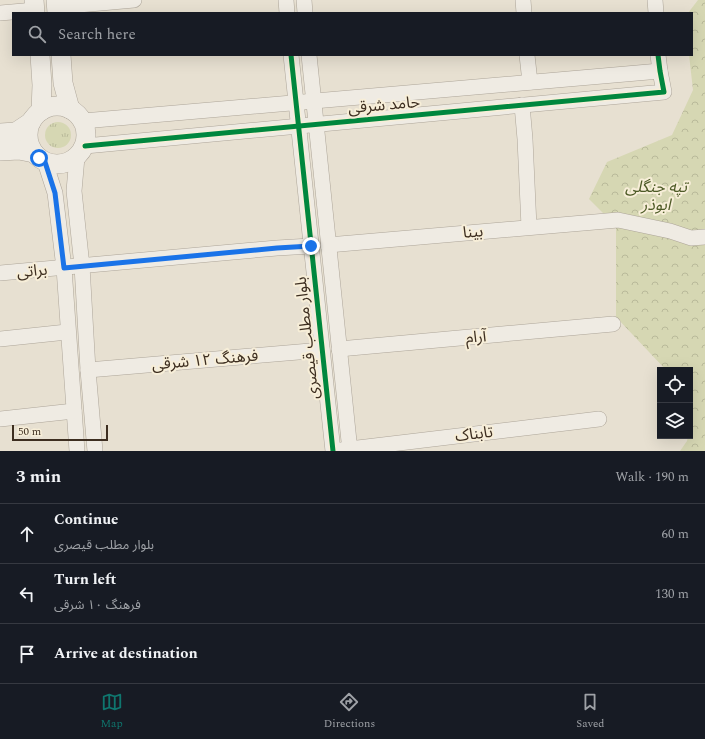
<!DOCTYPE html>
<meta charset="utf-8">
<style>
:root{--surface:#171b24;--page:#242831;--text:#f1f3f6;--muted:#9ea1a6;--line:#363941;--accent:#0f766e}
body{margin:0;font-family:Spectral,"Noto Sans Arabic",serif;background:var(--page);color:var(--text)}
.controls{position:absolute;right:12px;bottom:12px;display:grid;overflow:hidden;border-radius:0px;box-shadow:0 4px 16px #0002}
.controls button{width:36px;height:36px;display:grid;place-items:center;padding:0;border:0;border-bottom:1px solid var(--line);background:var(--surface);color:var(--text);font:20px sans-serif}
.scale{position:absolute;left:12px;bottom:10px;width:96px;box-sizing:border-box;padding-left:4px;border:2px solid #3d2e20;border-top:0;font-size:11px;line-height:14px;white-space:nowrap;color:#3d2e20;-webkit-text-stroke:3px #f7eed8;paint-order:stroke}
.stop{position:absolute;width:12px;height:12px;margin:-9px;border:3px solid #1a73e8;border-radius:50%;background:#fff}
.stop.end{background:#1a73e8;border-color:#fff;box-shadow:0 1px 4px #0008}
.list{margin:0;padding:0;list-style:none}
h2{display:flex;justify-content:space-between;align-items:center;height:52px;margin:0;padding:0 16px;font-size:17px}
h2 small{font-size:13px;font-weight:400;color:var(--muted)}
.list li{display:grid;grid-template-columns:26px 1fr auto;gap:12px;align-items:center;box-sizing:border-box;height:60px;padding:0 16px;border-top:1px solid var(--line)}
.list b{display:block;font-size:15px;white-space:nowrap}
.list p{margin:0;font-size:13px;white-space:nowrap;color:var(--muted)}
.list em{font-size:13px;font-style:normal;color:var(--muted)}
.icon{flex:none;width:22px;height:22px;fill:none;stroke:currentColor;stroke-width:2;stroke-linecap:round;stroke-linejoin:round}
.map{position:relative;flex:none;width:705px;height:451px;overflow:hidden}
.search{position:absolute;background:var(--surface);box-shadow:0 4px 16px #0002;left:12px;right:12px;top:12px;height:44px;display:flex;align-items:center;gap:10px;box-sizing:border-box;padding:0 14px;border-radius:0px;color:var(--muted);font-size:15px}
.sheet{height:232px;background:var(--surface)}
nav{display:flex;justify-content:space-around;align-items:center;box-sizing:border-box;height:56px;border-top:1px solid var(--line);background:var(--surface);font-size:11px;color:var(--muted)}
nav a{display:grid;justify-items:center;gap:2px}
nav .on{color:var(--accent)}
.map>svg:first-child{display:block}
.grass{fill:url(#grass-tufts)}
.forest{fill:url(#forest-crowns)}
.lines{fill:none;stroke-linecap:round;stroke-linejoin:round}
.minor-casing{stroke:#ada599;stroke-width:16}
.tertiary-casing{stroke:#ada599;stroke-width:20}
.minor{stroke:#efebe3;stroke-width:15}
.tertiary{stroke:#efebe3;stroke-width:19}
.cycleway-casing{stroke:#f7eed8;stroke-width:8}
.cycleway{stroke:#00873e;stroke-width:5}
.route{stroke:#1a73e8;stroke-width:5}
.labels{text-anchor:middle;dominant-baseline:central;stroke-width:4;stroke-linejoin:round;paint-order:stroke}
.street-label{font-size:16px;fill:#3d2e20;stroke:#f7eed8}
.park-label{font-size:16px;font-style:italic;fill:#4d5a26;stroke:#f7eed8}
</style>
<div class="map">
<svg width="705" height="451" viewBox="0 0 705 451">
<defs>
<pattern id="grass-tufts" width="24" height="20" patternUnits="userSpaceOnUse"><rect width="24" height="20" fill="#d6d7b3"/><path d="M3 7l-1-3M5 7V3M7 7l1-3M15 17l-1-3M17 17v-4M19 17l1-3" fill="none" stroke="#b9b99a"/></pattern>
<pattern id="forest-crowns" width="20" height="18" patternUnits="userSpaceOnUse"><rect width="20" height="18" fill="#d6d7b3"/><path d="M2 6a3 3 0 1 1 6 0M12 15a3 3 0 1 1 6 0" fill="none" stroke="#b9b99a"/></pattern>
</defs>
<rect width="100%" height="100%" fill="#e7e0d1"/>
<circle class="grass" cx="58" cy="135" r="13"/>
<polygon class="forest" points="698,0 705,0 705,451 680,451 687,441 688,436 690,436 690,370 666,370 616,317 616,226 589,199 607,162 672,135 693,90 689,55 692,55 692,13 688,13"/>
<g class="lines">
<defs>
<g id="minor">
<polyline points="286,0 287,13"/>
<polyline points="304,0 305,13"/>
<polyline points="523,0 524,13"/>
<polyline points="655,0 656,13"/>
<polyline points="56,7 134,0"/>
<polyline points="0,13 35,10"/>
<polyline points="291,55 333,451"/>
<polyline points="309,55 350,451"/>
<polyline points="527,55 530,82"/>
<polyline points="522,105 525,139 529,227"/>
<polyline points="83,121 660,71"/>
<polyline points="85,146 664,92 660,71 658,55"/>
<polyline points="77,157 74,191 82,266 88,370 95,451"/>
<polyline points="45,162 55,193 64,268 77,451"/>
<polyline points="328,245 618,220 670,231 691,238 705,237"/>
<polyline points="0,273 277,248 311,246"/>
<polyline points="0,339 67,332"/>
<polyline points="339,349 613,324"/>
<polyline points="88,370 322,350"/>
<polyline points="0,419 74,411"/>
<polyline points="341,450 599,419"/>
</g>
<g id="tertiary">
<polyline points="34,0 35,13"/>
<polyline points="56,0 57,13"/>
<polyline points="40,55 42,85 41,111"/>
<polyline points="61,55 63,83 70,109"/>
<circle cx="57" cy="135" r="29"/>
<polyline points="0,133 16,132 31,122"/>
<polyline points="0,151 19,150 34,153"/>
</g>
</defs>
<use href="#minor" class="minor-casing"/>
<use href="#tertiary" class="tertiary-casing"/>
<use href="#minor" class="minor"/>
<use href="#tertiary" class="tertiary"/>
<defs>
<g id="cycleway">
<polyline points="291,55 333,451"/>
<polyline points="85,146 664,92 660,71 658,55"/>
</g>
</defs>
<use href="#cycleway" class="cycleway-casing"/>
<use href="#cycleway" class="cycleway"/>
</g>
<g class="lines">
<polyline class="route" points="39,158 45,162 55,193 64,268 277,248 311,246"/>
</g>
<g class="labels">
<g class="street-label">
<text transform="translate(384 105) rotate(-5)">حامد شرقی</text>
<text transform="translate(473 232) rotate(-5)">بینا</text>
<text transform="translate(32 271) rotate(-5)">براتی</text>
<text transform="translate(476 337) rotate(-5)">آرام</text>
<text transform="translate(307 338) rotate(-96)">بلوار مطلب قیصری</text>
<text transform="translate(205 360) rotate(-5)">فرهنگ ۱۲ شرقی</text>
<text transform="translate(474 434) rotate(-7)">تابناک</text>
</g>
<g class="park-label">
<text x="656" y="187">تپه جنگلی<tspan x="656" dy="18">ابوذر</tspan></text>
</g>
</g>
</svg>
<div class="controls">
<button><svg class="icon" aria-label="locate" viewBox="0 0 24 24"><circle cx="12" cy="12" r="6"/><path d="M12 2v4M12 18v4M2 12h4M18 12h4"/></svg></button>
<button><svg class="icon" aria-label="layers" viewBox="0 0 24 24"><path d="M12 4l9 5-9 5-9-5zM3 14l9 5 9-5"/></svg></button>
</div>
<div class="scale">50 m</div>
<div class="stop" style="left:39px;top:158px"></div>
<div class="stop end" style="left:311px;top:246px"></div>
<div class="search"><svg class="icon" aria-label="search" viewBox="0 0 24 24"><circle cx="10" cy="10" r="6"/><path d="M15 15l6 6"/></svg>Search here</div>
</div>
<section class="sheet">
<h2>3 min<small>Walk · 190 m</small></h2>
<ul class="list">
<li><svg class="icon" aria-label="ahead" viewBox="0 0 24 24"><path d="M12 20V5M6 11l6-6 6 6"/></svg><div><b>Continue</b><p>بلوار مطلب قیصری</p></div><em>60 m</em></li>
<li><svg class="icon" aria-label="left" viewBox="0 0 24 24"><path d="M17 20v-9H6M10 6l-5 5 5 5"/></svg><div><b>Turn left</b><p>فرهنگ ۱۰ شرقی</p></div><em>130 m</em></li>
<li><svg class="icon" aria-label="arrive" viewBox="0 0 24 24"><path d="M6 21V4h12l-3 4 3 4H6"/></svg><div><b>Arrive at destination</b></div></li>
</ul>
</section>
<nav>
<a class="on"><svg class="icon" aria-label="map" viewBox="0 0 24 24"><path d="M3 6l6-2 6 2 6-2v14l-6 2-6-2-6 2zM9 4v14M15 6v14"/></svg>Map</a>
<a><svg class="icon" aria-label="directions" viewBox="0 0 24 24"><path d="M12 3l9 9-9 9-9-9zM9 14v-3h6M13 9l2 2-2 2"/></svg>Directions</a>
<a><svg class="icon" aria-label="saved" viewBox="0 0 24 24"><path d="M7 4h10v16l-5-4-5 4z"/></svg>Saved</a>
</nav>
